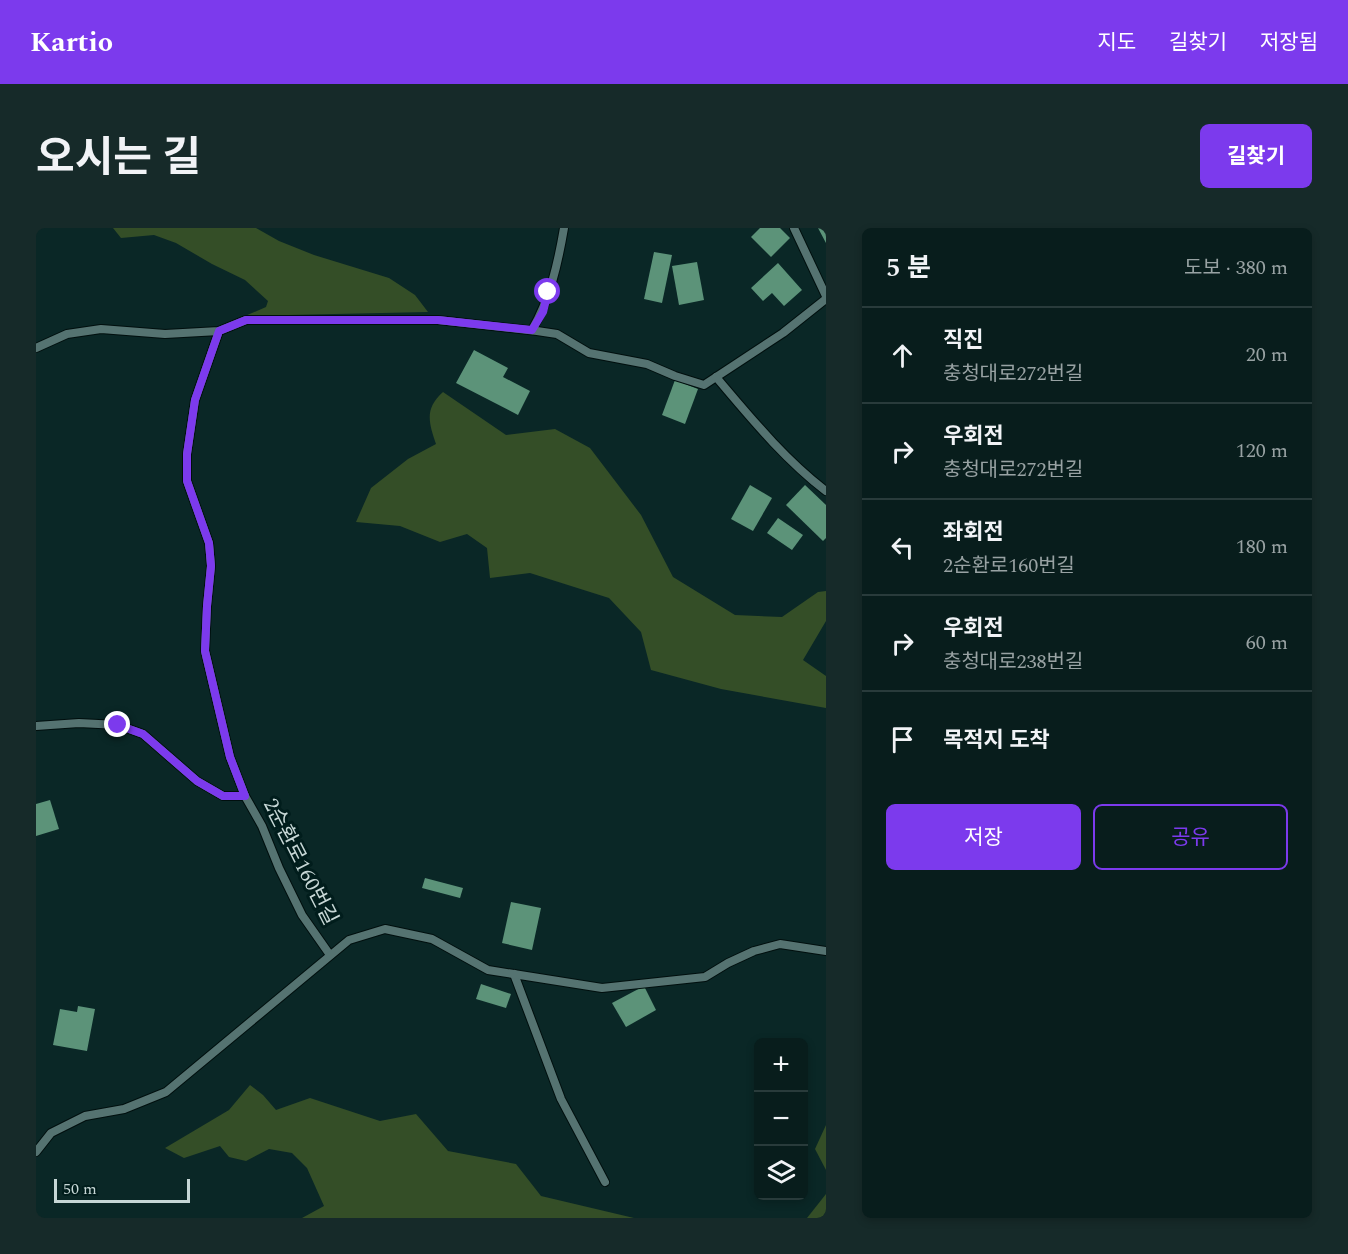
<!DOCTYPE html>
<html lang="ko">
<meta charset="utf-8">
<style>
:root{--surface:#081d1c;--page:#162a29;--text:#f1f3f6;--muted:#98a2a3;--line:#293b3b;--accent:#7c3aed}
body{margin:0;font-family:Spectral,"Noto Sans KR",serif;background:var(--page);color:var(--text)}
.controls{position:absolute;right:18px;bottom:18px;display:grid;overflow:hidden;border-radius:9px;box-shadow:0 3px 9px #0003}
.controls button{width:54px;height:54px;display:grid;place-items:center;padding:0;border:0;border-bottom:2px solid var(--line);background:var(--surface);color:var(--text);font:30px sans-serif}
.scale{position:absolute;left:18px;bottom:15px;width:136px;box-sizing:border-box;padding-left:6px;border:3px solid #c7d7d6;border-top:0;font-size:16px;line-height:21px;white-space:nowrap;color:#c7d7d6;-webkit-text-stroke:4px #011d1c;paint-order:stroke}
.stop{position:absolute;width:18px;height:18px;margin:-14px;border:4px solid #7c3aed;border-radius:50%;background:#fff}
.stop.end{background:#7c3aed;border-color:#fff;box-shadow:0 2px 6px #0008}
.list{margin:0;padding:0;list-style:none}
h2{display:flex;justify-content:space-between;align-items:center;height:78px;margin:0;padding:0 24px;font-size:26px}
h2 small{font-size:20px;font-weight:400;color:var(--muted)}
.list li{display:grid;grid-template-columns:39px 1fr auto;gap:18px;align-items:center;box-sizing:border-box;height:96px;padding:0 24px;border-top:2px solid var(--line)}
.list b{display:block;font-size:22px;white-space:nowrap}
.list p{margin:0;font-size:20px;white-space:nowrap;color:var(--muted)}
.list em{font-size:20px;font-style:normal;color:var(--muted)}
.actions{display:flex;gap:12px;padding:18px 24px}
.actions a{flex:1;padding:14px 0;border:2px solid var(--accent);border-radius:9px;text-align:center;font-size:21px;color:var(--accent)}
.actions .main{background:var(--accent);color:#fff}
.icon{flex:none;width:33px;height:33px;fill:none;stroke:currentColor;stroke-width:2;stroke-linecap:round;stroke-linejoin:round}
.map{position:relative;flex:none;width:790px;height:990px;overflow:hidden;border-radius:9px}
header{display:flex;align-items:center;gap:36px;box-sizing:border-box;height:84px;padding:0 30px;background:var(--accent);color:#fff}
header strong{font-size:28px}
nav{display:flex;gap:33px;margin-inline-start:auto;font-size:21px}
.intro{display:flex;align-items:center;justify-content:space-between;box-sizing:border-box;height:144px;padding:0 36px}
h1{margin:0;font-size:42px}
.button{padding:15px 27px;border-radius:9px;background:var(--accent);color:#fff;font-size:21px;font-weight:700}
main{display:flex;gap:36px;padding:0 36px}
aside{flex:1;background:var(--surface);border-radius:9px;box-shadow:0 3px 9px #0003}
.map>svg:first-child{display:block}
.forest{fill:#344e27}
.building{fill:#5c9379}
.lines{fill:none;stroke-linecap:round;stroke-linejoin:round}
.service-casing{stroke:#000f0e;stroke-width:10}
.service{stroke:#557371;stroke-width:8}
.route{stroke:#7c3aed;stroke-width:8}
.labels{text-anchor:middle;dominant-baseline:central;stroke-width:6;stroke-linejoin:round;paint-order:stroke}
.street-label{font-size:21px;fill:#c7d7d6;stroke:#011d1c}
</style>
<header>
<strong>Kartio</strong>
<nav><a>지도</a><a>길찾기</a><a>저장됨</a></nav>
</header>
<div class="intro"><h1>오시는 길</h1><a class="button">길찾기</a></div>
<main>
<div class="map">
<svg width="790" height="990" viewBox="0 0 790 990">
<rect width="100%" height="100%" fill="#0a2726"/>
<g class="forest">
<polygon points="77,0 220,0 243,13 278,27 353,50 379,67 392,84 209,88 230,79 232,73 209,52 176,36 140,15 118,7 85,10"/>
<path d="M407 164 470 207 519 201 554 220 605 287 637 349 699 387 746 389 782 364 790 363V393L767 432 790 448V480L685 461 615 442 605 404 573 370 494 345 454 350 451 320 431 306 404 314 364 298 320 294 335 260 372 231 400 216C393 195 388 181 407 164Z"/>
<polygon points="214,857 227,867 240,882 274,870 344,893 380,886 412,923 480,936 505,968 598,990 266,990 288,978 271,940 256,925 233,921 210,933 193,929 184,918 148,930 129,920 193,882"/>
<polygon points="790,897 790,942 779,921"/>
<polygon points="790,966 790,990 771,990"/>
</g>
<g class="building">
<polygon points="724,0 744,0 754,10 735,29 715,9"/>
<polygon points="782,0 790,0 790,15"/>
<polygon points="618,24 636,27 626,75 608,71"/>
<polygon points="661,34 668,72 643,77 636,38"/>
<polygon points="742,35 766,62 748,78 736,65 727,73 715,60"/>
<polygon points="438,122 472,140 467,149 494,163 482,187 420,155"/>
<polygon points="639,152 662,161 649,196 626,187"/>
<polygon points="714,257 736,270 717,303 695,291"/>
<polygon points="769,257 790,277 790,310 787,313 750,277"/>
<polygon points="742,290 767,307 756,322 731,305"/>
<polygon points="14,572 23,601 0,608 0,576"/>
<polygon points="389,650 427,660 424,670 386,660"/>
<polygon points="475,674 505,680 496,722 466,715"/>
<polygon points="445,756 475,766 470,780 440,771"/>
<polygon points="608,758 620,782 590,799 576,775"/>
<polygon points="42,778 59,781 51,823 17,817 24,781 41,784"/>
</g>
<g class="lines">
<defs>
<g id="service">
<polyline points="758,0 790,68"/>
<path d="M496 102C514 71 522 35 528 0"/>
<polyline points="183,103 159,172 151,226 151,253 173,315 175,338 171,378 169,423 194,529 209,568 226,598 243,640 266,687 294,727"/>
<polyline points="0,120 31,106 65,101 129,106 183,103 210,92 402,92 501,103 521,106 553,125 611,136 639,148 668,157 747,105 790,71"/>
<path d="M680 149C714 189 748 231 790 263"/>
<polyline points="0,498 43,495 82,497 107,506 161,553 187,568 209,568"/>
<polyline points="478,746 525,871 569,954"/>
<polyline points="0,924 15,905 49,888 88,881 130,864 313,712 349,701 396,711 452,742 566,760 669,749 692,735 718,723 744,716 790,723"/>
</g>
</defs>
<use href="#service" class="service-casing"/>
<use href="#service" class="service"/>
</g>
<g class="lines">
<polyline class="route" points="82,497 107,506 161,553 187,568 209,568 194,529 169,423 171,378 175,338 173,315 151,253 151,226 159,172 183,103 210,92 402,92 496,102 507,84 512,64"/>
</g>
<g class="labels">
<g class="street-label">
<text transform="translate(264 634) rotate(63)">2순환로160번길</text>
</g>
</g>
</svg>
<div class="controls">
<button>+</button>
<button>−</button>
<button><svg class="icon" aria-label="layers" viewBox="0 0 24 24"><path d="M12 4l9 5-9 5-9-5zM3 14l9 5 9-5"/></svg></button>
</div>
<div class="scale">50 m</div>
<div class="stop" style="left:512px;top:64px"></div>
<div class="stop end" style="left:82px;top:497px"></div>
</div>
<aside>
<h2>5 분<small>도보 · 380 m</small></h2>
<ul class="list">
<li><svg class="icon" aria-label="ahead" viewBox="0 0 24 24"><path d="M12 20V5M6 11l6-6 6 6"/></svg><div><b>직진</b><p>충청대로272번길</p></div><em>20 m</em></li>
<li><svg class="icon" aria-label="right" viewBox="0 0 24 24"><path d="M7 20v-9h11M14 6l5 5-5 5"/></svg><div><b>우회전</b><p>충청대로272번길</p></div><em>120 m</em></li>
<li><svg class="icon" aria-label="left" viewBox="0 0 24 24"><path d="M17 20v-9H6M10 6l-5 5 5 5"/></svg><div><b>좌회전</b><p>2순환로160번길</p></div><em>180 m</em></li>
<li><svg class="icon" aria-label="right" viewBox="0 0 24 24"><path d="M7 20v-9h11M14 6l5 5-5 5"/></svg><div><b>우회전</b><p>충청대로238번길</p></div><em>60 m</em></li>
<li><svg class="icon" aria-label="arrive" viewBox="0 0 24 24"><path d="M6 21V4h12l-3 4 3 4H6"/></svg><div><b>목적지 도착</b></div></li>
</ul>
<div class="actions"><a class="main">저장</a><a>공유</a></div>
</aside>
</main>
